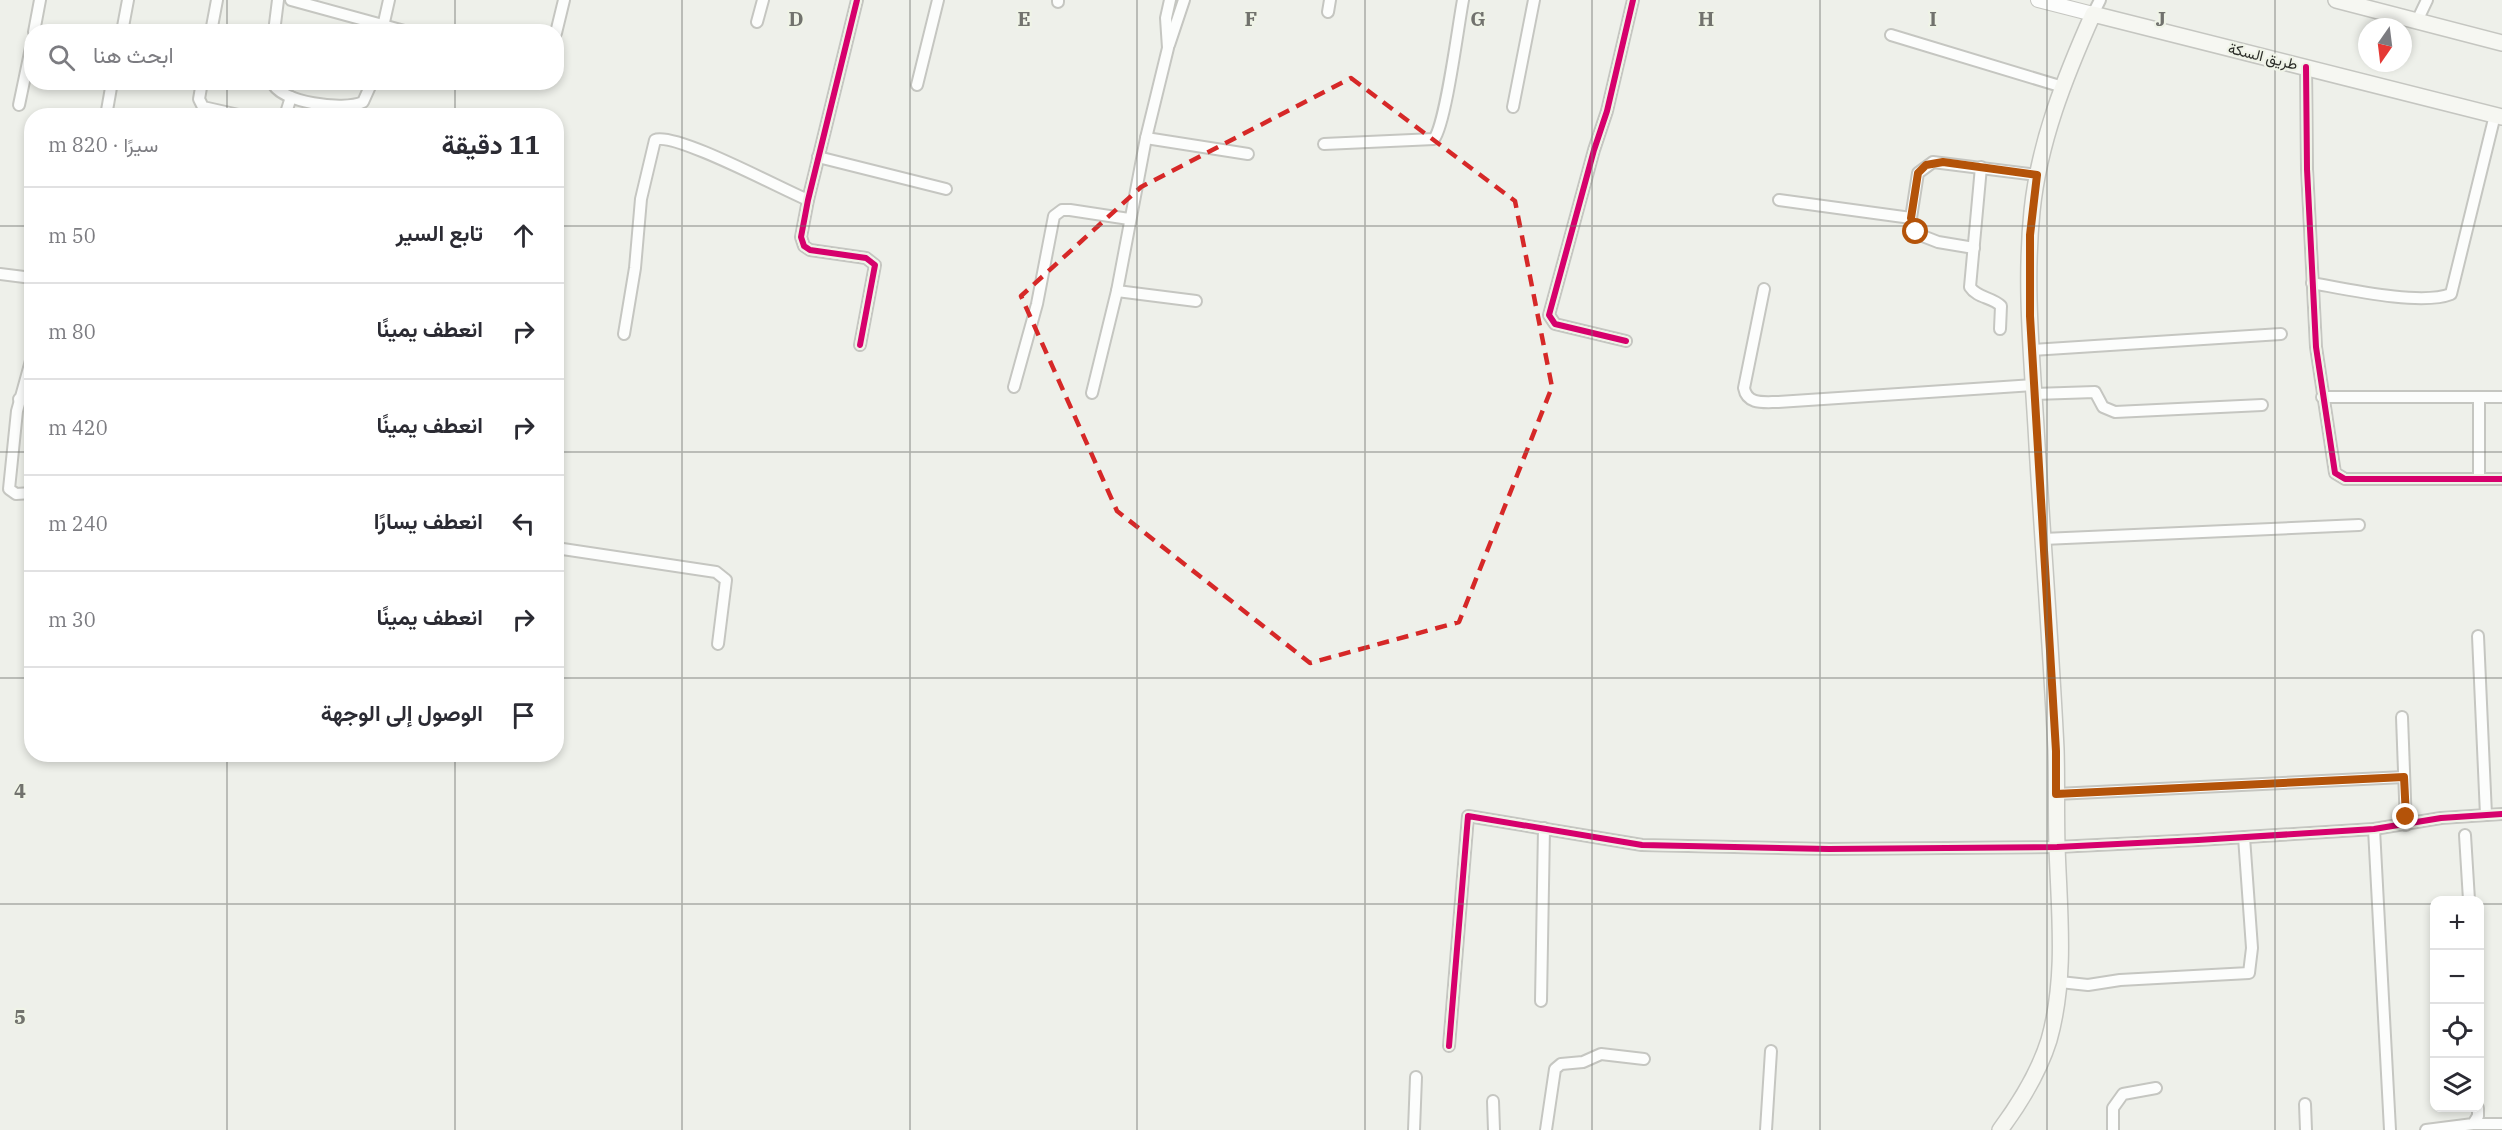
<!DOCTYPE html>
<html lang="ar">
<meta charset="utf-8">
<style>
:root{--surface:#fff;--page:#f7f7f7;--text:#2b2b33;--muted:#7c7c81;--line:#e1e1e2}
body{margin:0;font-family:"IBM Plex Serif",Vazirmatn,serif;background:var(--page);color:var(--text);direction:rtl}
.controls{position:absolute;right:18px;bottom:18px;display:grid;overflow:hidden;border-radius:12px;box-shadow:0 3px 9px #0003}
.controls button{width:54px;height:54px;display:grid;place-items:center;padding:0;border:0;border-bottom:2px solid var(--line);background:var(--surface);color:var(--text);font:30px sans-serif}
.compass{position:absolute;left:2358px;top:18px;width:54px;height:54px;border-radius:50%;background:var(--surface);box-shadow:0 3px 9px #0003;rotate:194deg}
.stop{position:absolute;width:18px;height:18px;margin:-14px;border:4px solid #b45309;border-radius:50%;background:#fff}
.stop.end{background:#b45309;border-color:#fff;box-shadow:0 2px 6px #0008}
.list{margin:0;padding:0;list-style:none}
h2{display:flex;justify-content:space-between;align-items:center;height:78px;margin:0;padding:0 24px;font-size:26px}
h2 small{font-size:20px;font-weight:400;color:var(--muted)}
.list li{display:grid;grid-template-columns:39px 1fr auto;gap:18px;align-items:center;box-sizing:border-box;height:96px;padding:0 24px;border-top:2px solid var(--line)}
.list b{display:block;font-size:22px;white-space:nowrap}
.list em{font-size:20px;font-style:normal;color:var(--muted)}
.icon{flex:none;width:33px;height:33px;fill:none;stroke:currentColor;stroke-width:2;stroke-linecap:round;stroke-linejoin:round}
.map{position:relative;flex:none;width:2502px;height:1130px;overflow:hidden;direction:ltr}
.search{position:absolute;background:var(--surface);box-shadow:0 3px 9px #0003;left:24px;top:24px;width:540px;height:66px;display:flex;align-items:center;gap:15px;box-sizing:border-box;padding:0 21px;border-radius:24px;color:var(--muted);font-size:22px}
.panel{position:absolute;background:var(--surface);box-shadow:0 3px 9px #0003;left:24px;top:108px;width:540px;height:654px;border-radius:24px;direction:rtl}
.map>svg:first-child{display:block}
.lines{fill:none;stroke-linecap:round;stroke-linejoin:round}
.minor-casing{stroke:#c5c6c1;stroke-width:14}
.tertiary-casing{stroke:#c5c6c1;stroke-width:16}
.secondary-casing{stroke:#c5c6c1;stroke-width:18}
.minor{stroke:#fcfdfc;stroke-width:10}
.tertiary{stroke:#fcfdfc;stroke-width:14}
.secondary{stroke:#f6f7f2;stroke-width:15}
.cycleway-casing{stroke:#eff3e7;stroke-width:10}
.cycleway{stroke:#d6006c;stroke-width:6}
.route{stroke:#b45309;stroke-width:8}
.marked{fill:none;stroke:#d62828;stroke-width:4.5;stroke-dasharray:12 8;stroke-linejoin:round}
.grid{fill:none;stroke:#71726d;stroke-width:1.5;stroke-opacity:0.55}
.labels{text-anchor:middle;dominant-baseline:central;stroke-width:4.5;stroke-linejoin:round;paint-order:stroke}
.street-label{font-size:15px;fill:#2d2e2a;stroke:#eff3e7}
.grid-label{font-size:20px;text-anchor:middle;font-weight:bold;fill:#71726d;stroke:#eff3e7;stroke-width:4.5;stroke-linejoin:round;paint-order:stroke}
</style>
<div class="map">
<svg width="2502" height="1130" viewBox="0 0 2502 1130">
<rect width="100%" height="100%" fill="#eef0ea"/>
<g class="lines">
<defs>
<g id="minor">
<polyline points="291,0 408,32"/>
<polyline points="857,0 808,200 801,237 804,246 810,250 866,258 875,265 860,345"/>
<polyline points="1058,2 1058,0"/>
<polyline points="1328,12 1330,0"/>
<polyline points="2093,14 2100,0"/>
<polyline points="2417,21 2427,0"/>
<polyline points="757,22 763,0"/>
<polyline points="382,31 389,0"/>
<polyline points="34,32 40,0"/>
<polyline points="122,32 128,0"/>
<polyline points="211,32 217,0"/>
<polyline points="274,32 278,0"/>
<polyline points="556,33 564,0"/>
<polyline points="1891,35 2063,87"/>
<polyline points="1169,45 1184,0"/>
<polyline points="2306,67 2307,169 2316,347 2335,473 2345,479 2502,479"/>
<polyline points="202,82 199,99 203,107 243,116"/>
<path d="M272 82C280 103 344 111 363 102L372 82"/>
<polyline points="917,85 938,0"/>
<polyline points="19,105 32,43"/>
<polyline points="1513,107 1534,0"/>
<polyline points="106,116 112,82"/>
<polyline points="285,116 291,97"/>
<polyline points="1146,138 1248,154"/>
<path d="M1324 144 1434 139C1446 123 1458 26 1463 0"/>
<polyline points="818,157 946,189"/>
<path d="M1981 167 1970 287C1977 298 1992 297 2001 306L2000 329"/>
<polyline points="1779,200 1911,218 1918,173 1933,162 2037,175"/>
<polyline points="1911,218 1914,229 1920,235 1938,242 1974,248"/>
<polyline points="0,274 32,278"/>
<path d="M2312 283C2346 289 2421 306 2451 294L2495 115"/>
<path d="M1764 289 1744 388C1747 405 1764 402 1778 402L2034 385"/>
<polyline points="1117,291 1196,301"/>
<path d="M624 334 635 268 641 199 655 140C674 131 783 190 808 200"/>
<polyline points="1626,341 1555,324 1549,315 1594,150 1607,111 1633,0"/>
<polyline points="2032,350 2281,334"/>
<polyline points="32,357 17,411 9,489 16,494 32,493"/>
<polyline points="1014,387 1037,304 1054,216 1062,210 1070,210 1129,219"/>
<polyline points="1092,393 1117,291 1146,138 1168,48 1166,18 1170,0"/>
<polyline points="2034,394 2095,392 2103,407 2115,412 2262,405"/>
<polyline points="2322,397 2502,397"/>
<polyline points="2479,397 2479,479"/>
<polyline points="19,399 32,398"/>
<polyline points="2043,539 2359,525"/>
<polyline points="556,548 716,572 726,580 718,644"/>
<polyline points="2478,636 2486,815"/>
<polyline points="2402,717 2406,825"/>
<polyline points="2056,794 2404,777"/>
<polyline points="2374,829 2390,1130"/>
<polyline points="2465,835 2469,900"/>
<polyline points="2060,982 2088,985 2120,980 2249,973 2252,948 2244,837"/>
<polyline points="1541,1001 1544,828"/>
<polyline points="1449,1046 1468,816 1642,845 1829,849 2057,847 2198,840 2374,829 2441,818 2502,814"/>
<polyline points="1493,1101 1494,1130"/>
<polyline points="2305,1104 2306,1130"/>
<polyline points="2473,1124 2502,1124"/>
<polyline points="1414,1130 1416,1077"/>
<polyline points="1546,1130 1555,1069 1561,1064 1583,1062 1601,1054 1644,1059"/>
<polyline points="1766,1130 1771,1051"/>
<polyline points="2113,1130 2113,1108 2123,1094 2156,1088"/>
<polyline points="2426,1130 2473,1124 2478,1116 2478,1108"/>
</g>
<polyline id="tertiary" points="2038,0 2093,14"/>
<g id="secondary">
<polyline points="2336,0 2502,43"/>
<path d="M2000 1130C2020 1103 2039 1072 2049 1040 2067 976 2059 911 2057 846 2056 814 2057 781 2056 749 2051 648 2043 546 2037 445 2033 368 2024 289 2032 211 2039 142 2065 77 2093 14L2502 117"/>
</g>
</defs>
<use href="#minor" class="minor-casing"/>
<use href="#tertiary" class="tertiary-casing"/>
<use href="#secondary" class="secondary-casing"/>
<use href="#minor" class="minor"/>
<use href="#tertiary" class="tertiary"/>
<use href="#secondary" class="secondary"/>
<defs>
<g id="cycleway">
<polyline points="857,0 808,200 801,237 804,246 810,250 866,258 875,265 860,345"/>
<polyline points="2306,67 2307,169 2316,347 2335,473 2345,479 2502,479"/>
<polyline points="1626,341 1555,324 1549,315 1594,150 1607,111 1633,0"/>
<polyline points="1449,1046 1468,816 1642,845 1829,849 2057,847 2198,840 2374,829 2441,818 2502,814"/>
</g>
</defs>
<use href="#cycleway" class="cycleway-casing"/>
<use href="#cycleway" class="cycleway"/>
</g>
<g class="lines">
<polyline class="route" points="1916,232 1911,218 1918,173 1926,165 1943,162 2037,175 2030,235 2030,316 2056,751 2056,794 2404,777 2406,817"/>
</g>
<path class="marked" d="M1351 78 1515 201 1552 387 1459 622 1310 663 1117 511 1021 296 1141 187Z"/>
<path class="grid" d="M227 0V32M455 0V32M682 0V1130M910 0V1130M1137 0V1130M1365 0V1130M1592 0V1130M1820 0V1130M2047 0V1130M2275 0V1130M227 82V116M455 82V116M0 226H32M556 226H2502M0 452H32M556 452H2502M0 678H32M556 678H2502M227 754V1130M455 754V1130M0 904H2434M2480 904H2502"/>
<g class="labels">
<g class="street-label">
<text transform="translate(2263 56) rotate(14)">طريق السكة</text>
</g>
</g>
<g class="grid-label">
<text x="796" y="26">D</text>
<text x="1024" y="26">E</text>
<text x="1251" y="26">F</text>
<text x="1478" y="26">G</text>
<text x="1706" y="26">H</text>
<text x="1933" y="26">I</text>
<text x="2161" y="26">J</text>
<text x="20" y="798">4</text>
<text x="20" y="1024">5</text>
</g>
</svg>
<div class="controls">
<button>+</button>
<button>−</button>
<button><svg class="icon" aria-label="locate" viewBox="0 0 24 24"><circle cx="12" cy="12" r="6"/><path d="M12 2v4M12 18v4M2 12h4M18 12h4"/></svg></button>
<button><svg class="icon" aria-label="layers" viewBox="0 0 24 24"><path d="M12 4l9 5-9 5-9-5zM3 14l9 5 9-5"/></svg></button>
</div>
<svg class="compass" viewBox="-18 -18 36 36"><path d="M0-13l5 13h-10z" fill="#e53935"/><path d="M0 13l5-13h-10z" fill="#7c7c81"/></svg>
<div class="stop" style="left:1916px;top:232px"></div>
<div class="stop end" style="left:2406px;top:817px"></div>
<div class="search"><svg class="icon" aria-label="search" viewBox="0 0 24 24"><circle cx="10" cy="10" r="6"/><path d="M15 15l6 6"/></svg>ابحث هنا</div>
<section class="panel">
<h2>11 دقيقة<small>سيرًا · 820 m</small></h2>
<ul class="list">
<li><svg class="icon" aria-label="ahead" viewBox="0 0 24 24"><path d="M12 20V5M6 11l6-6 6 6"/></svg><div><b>تابع السير</b></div><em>50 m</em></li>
<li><svg class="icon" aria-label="right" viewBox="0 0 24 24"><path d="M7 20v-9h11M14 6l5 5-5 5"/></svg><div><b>انعطف يمينًا</b></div><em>80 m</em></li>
<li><svg class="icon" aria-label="right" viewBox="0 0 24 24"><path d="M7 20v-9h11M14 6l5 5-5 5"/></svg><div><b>انعطف يمينًا</b></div><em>420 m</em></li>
<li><svg class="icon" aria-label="left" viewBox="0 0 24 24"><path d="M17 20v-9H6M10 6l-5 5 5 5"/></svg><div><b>انعطف يسارًا</b></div><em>240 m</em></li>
<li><svg class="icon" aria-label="right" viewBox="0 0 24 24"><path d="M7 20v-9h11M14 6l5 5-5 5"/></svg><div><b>انعطف يمينًا</b></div><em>30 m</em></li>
<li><svg class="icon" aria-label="arrive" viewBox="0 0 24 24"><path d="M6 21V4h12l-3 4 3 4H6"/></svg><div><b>الوصول إلى الوجهة</b></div></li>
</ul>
</section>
</div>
